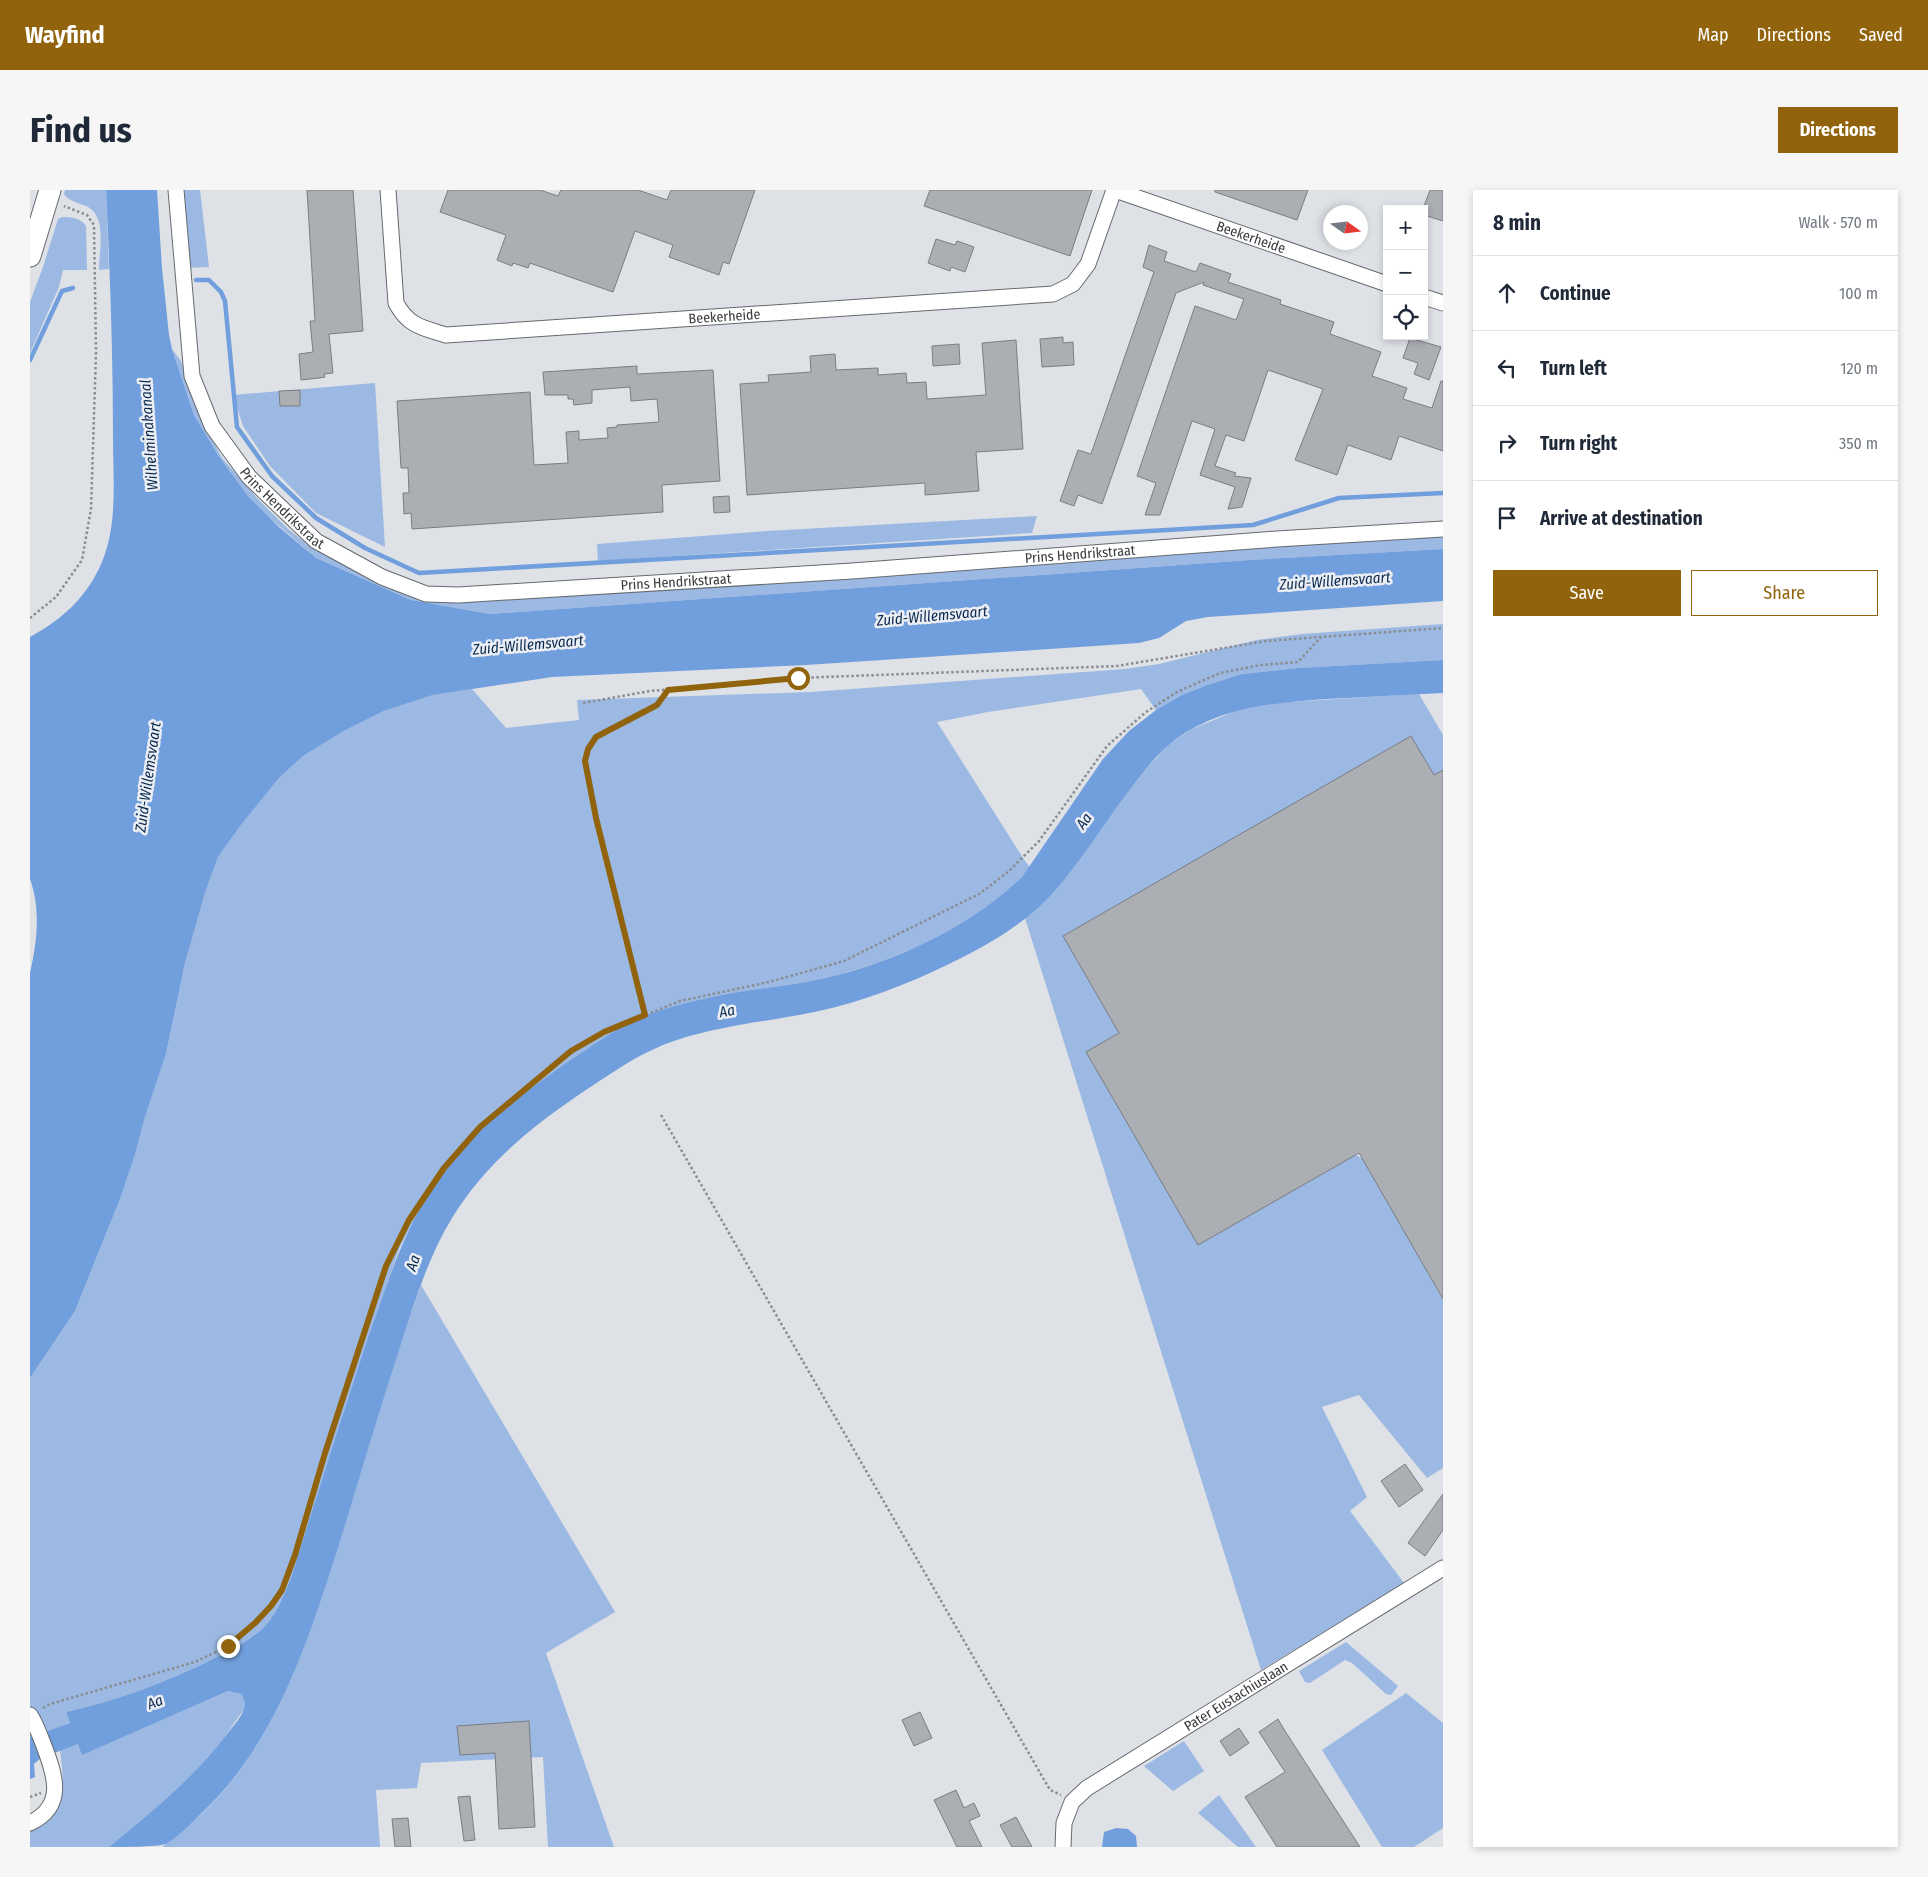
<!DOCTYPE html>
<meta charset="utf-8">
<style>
:root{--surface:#fff;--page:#f6f6f7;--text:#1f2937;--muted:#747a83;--line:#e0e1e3;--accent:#90630c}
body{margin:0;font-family:"Fira Sans Condensed",sans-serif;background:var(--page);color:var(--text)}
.controls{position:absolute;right:15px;top:15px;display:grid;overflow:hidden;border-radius:0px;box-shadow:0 2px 8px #0003}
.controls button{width:45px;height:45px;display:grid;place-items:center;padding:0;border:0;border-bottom:1px solid var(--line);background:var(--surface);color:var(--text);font:25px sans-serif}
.compass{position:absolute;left:1293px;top:15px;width:45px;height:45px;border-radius:50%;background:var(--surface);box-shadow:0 2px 8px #0003;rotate:104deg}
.stop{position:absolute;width:15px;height:15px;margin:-11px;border:4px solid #90630c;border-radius:50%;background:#fff}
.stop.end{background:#90630c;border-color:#fff;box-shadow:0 1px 5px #0008}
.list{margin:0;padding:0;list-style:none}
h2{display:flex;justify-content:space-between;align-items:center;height:65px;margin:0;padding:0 20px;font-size:21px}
h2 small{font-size:16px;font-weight:400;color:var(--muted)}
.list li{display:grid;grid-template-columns:32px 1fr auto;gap:15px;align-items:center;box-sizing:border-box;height:75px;padding:0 20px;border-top:1px solid var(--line)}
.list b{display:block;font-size:19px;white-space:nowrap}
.list em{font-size:16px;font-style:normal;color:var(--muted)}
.actions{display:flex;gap:10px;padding:15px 20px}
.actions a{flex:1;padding:11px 0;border:1px solid var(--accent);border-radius:0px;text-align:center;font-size:18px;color:var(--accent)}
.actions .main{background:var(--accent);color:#fff}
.icon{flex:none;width:28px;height:28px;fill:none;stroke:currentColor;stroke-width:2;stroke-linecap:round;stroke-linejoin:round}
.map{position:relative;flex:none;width:1413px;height:1657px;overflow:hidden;border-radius:0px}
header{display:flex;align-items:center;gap:30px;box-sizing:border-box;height:70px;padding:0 25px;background:var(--accent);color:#fff}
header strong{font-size:24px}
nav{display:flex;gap:28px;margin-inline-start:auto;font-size:18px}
.intro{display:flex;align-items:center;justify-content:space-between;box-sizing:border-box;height:120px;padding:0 30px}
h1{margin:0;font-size:35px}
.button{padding:12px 22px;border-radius:0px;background:var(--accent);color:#fff;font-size:18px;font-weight:700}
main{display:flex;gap:30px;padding:0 30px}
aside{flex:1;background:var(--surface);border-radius:0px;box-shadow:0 2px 8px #0003}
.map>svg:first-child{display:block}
.green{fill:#9bb9e3}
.water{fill:#719edc}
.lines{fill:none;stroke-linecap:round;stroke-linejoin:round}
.stream{stroke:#719edc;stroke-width:4.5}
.building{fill:#abaeb3;stroke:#7a7d82}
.minor-casing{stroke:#66696e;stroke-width:17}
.secondary-casing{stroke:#66696e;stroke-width:23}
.path{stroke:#8a8c90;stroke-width:2.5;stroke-dasharray:2.5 2.5;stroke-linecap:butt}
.minor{stroke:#fff;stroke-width:15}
.secondary{stroke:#fff;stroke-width:21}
.route{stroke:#90630c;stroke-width:6}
.labels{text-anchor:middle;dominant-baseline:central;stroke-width:5;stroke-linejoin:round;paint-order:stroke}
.street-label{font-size:14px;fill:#383a3c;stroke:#ebeef3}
.water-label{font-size:15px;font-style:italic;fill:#0a2950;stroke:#ebeef3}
</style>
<header>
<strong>Wayfind</strong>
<nav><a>Map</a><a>Directions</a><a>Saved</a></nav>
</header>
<div class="intro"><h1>Find us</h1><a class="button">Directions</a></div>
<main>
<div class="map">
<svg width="1413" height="1657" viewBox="0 0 1413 1657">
<rect width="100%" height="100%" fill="#dee1e6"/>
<g class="green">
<path d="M35 0H76L79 79 69 80C69 61 77 27 58 17 50 13 39 12 34 4Z"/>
<polygon points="149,0 170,0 179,77 155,78"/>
<path d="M32 27C41 27 51 28 56 36L57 80H33L29 97 0 163V112L13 77 28 29Z"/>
<polygon points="142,159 151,171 159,189 168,223 192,268 227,308 257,338 282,358 365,399 403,408 1413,344 1413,359 1220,370 460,424 381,410 286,368 239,327 218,306 188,265 164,225"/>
<polygon points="345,193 355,357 286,323 240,276 213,236 203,205"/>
<polygon points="1007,326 1002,343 568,371 567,354 737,341"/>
<path d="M1413 434V470L1268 478 1212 484 1177 495 1152 505 1126 520 1111 499 958 522 907 532 995 671 1000 677C956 736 860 772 790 790L523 882 476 915 444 945 414 980 392 1014 370 1057 347 1123 261 1388C253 1407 246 1427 230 1441 214 1454 195 1463 177 1472 132 1494 86 1511 36 1522L40 1533 0 1547V1188L45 1121 90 1009 105 965 115 927 136 864 155 773 175 703 188 667 211 635 249 588 273 566 314 541 354 521 403 505 442 499 476 538 549 530 547 510 781 502 1095 479 1129 474 1227 450 1272 444Z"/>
<polygon points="1389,504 1413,545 1413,901 1315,957 1335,971 1413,1110 1413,1278 1397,1288 1329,1205 1292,1217 1337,1307 1320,1321 1374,1393 1231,1480 995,728 1020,705 1085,617 1118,577 1140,553 1162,539 1210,519 1242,513"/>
<path d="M391 1095 585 1422 516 1463 584 1657H518L513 1567 391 1573 387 1598 346 1600 350 1657H132C155 1639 178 1620 196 1598 254 1529 282 1440 308 1355 335 1268 360 1180 391 1095Z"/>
<polygon points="1316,1452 1368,1496 1361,1505 1356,1504 1322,1473 1315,1470 1280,1493 1275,1492 1269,1481"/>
<path d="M198 1501 211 1504 215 1511 214 1519 189 1555 162 1585 133 1614 79 1657H0V1641C36 1624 35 1594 30 1560L48 1554 53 1564Z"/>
<polygon points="1376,1503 1413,1533 1413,1638 1384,1657 1352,1657 1292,1560"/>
<polygon points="1154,1551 1174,1581 1143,1601 1114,1576"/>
<polygon points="1189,1605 1226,1657 1208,1657 1168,1623"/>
</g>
<g class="water">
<path d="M76 0H127L132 78 139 145 142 159 164 225 188 265 218 306 249 337 286 368 381 410 460 424 1220 370 1413 359V411L1178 427 1156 431 1129 448 1109 453 776 475 522 487 403 505 354 521 314 541 273 566 249 588 211 635 188 667 175 703 155 773 136 864 115 927 105 965 90 1009 45 1121 0 1188V783C7 753 11 719 0 689V447C33 429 57 407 72 372 88 334 83 288 83 247 83 165 80 82 76 0Z"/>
<path d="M1413 470V503C1374 505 1336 507 1297 509 1258 512 1220 514 1183 529 1168 535 1153 543 1141 553 1129 563 1118 576 1108 589 1078 626 1053 670 1021 705 992 736 954 757 917 775 878 794 831 812 789 821 742 831 693 835 647 850 615 860 589 878 562 896 506 933 458 970 422 1028 397 1069 383 1117 368 1163 348 1224 330 1286 311 1348 281 1442 251 1543 180 1615 166 1628 152 1644 136 1654 124 1657 94 1657 79 1657 122 1622 164 1588 197 1544 203 1536 212 1527 214 1518 216 1512 214 1509 211 1504L198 1501 52 1565 48 1554 11 1568 4 1574 5 1587 0 1589V1547L40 1533 36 1522C85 1511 132 1494 177 1472 195 1463 214 1454 230 1441 246 1427 253 1407 261 1388 286 1309 311 1230 337 1151 358 1092 376 1031 414 980 448 935 492 903 538 872 558 859 578 844 599 833 625 820 655 813 683 807 719 799 756 797 792 789 863 773 940 738 992 687L1073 569 1099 541 1126 520 1152 505 1177 495 1212 484 1268 478Z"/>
<polygon points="1086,1638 1098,1639 1106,1646 1107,1657 1072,1657 1074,1642"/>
</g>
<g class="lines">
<g class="stream">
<polyline points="166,90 179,90 191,102 195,111 207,237 242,286 286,328 335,358 389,383 1223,335 1309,308 1413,303"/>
<polyline points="0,170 32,101 43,98"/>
</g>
</g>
<g class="building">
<polygon points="277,0 323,0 333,141 299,144 303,183 294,184 295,187 289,188 271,190 269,164 283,162 280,131 285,131"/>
<polygon points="418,0 510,0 528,6 531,0 608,0 637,10 641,0 725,0 699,74 693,72 689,85 639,67 643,55 605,41 583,102 500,73 498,78 483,73 482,76 467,70 476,45 410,22"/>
<polygon points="900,0 1062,0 1040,66 894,16"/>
<polygon points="1185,0 1278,0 1267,30 1185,2"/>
<polygon points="1400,0 1413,0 1413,31 1394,25 1394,16"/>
<polygon points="906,49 925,55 927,51 944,57 935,82 921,77 920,81 898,73"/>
<polygon points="1119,55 1137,62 1134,71 1166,82 1170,73 1201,84 1198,92 1251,110 1250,114 1304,132 1300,144 1351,162 1342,186 1377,198 1373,209 1402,218 1411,191 1413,191 1413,261 1369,246 1361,270 1318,255 1307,285 1265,270 1293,199 1238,180 1214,251 1196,245 1185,276 1206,283 1204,286 1221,288 1212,317 1198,319 1205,297 1170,285 1185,239 1162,231 1130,325 1115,325 1126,293 1107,286 1165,116 1206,130 1214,109 1173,95 1174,92 1146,103 1072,314 1048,305 1044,316 1030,311 1048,260 1061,264 1124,82 1113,77"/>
<polygon points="1033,147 1033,153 1043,152 1044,175 1012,177 1010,149"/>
<polygon points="1380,148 1411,157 1399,190 1384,184 1388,173 1373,168"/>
<polygon points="986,150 993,259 946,262 949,301 895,305 895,293 717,305 710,194 739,192 738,185 781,182 780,166 805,164 806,180 848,178 848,185 876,183 877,193 896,192 897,209 956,205 952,153"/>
<polygon points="929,154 930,174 903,176 902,156"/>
<polygon points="607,176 607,184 683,180 690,291 632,295 633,322 382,339 381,323 374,324 373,303 379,303 378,278 371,278 367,211 500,202 504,275 538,273 536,242 549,241 549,250 578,248 577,238 587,237 587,235 629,232 627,209 601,211 600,197 562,200 562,213 544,215 543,209 538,209 538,205 515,205 513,182"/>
<polygon points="270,200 270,216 250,216 249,201"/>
<polygon points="699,306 700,322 684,323 683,307"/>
<polygon points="1381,546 1404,585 1413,580 1413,1109 1329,963 1168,1055 1056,862 1089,843 1033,746"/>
<polygon points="1375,1274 1393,1300 1369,1317 1351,1291"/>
<polygon points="1413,1304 1413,1340 1395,1366 1378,1353"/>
<polygon points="890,1522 902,1548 884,1556 872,1530"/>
<polygon points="1248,1529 1255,1541 1330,1657 1247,1657 1215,1607 1255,1582 1229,1542"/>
<polygon points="499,1531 505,1637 469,1639 465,1563 430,1565 427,1536"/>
<polygon points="1209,1538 1219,1553 1200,1566 1190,1551"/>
<polygon points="926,1600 934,1618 944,1613 950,1626 939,1631 952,1657 927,1657 904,1610"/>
<polygon points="440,1606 445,1650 434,1651 428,1607"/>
<polygon points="986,1627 1002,1657 982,1657 970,1635"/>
<polygon points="378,1628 381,1657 365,1657 362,1629"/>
</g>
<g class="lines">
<defs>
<g id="minor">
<path id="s1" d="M146 0 162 186 182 236 219 287 286 351 352 387 396 404 428 405 822 381 1247 349 1413 339"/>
<path id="s2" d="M358 0 366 113C378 136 393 138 416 145L1023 104 1043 94 1058 74 1084 0"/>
<path id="s3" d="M1085 0 1357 94"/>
<polyline points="1394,107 1413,113"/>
<path d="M0 1525C6 1534 10 1546 14 1556 25 1585 36 1616 0 1633"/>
<path id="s4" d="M1033 1657 1034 1633 1042 1612 1057 1598 1413 1378"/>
</g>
<polyline id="secondary" points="0,66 20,0"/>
</defs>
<use href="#minor" class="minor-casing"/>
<use href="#secondary" class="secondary-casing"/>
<g class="path">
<polyline points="0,428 26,407 52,370 61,319 66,163 64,35 57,25 34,16"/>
<polyline points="553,513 620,501 768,488 1087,476 1236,451 1413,438"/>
<polyline points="615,825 566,628 555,571 558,559 566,547 627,515 638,500"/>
<polyline points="631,925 1020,1600 1031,1605"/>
<polyline points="13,1518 20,1514 165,1472 198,1456 225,1433 241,1416 251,1400 265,1365 326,1166 356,1076 379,1030 413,978 450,937 541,861 574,842 650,811 739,792 814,771 949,704 978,682 1009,651 1077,556 1116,522 1147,502 1190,483 1231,475 1268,472 1291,447"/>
<polyline points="0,1607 11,1603"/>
</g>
<use href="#minor" class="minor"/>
<use href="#secondary" class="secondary"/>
</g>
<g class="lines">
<polyline class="route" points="198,1456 225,1433 241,1416 252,1400 265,1365 295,1263 356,1076 379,1030 414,978 450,937 541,861 574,842 615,825 566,628 555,571 558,559 566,547 627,515 638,500 768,488"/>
</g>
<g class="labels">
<g class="street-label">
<text stroke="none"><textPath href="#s3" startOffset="144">Beekerheide</textPath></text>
<text stroke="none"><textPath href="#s2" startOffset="454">Beekerheide</textPath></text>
<text stroke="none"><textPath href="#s1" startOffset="349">Prins Hendrikstraat</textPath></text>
<text stroke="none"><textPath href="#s1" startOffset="1174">Prins Hendrikstraat</textPath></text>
<text stroke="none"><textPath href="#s1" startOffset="769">Prins Hendrikstraat</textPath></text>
<text stroke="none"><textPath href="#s4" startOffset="242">Pater Eustachiuslaan</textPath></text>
</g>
<g class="water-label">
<text transform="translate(119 245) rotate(-94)">Wilhelminakanaal</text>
<text transform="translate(1305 391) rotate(-4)">Zuid-Willemsvaart</text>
<text transform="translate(902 426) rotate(-5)">Zuid-Willemsvaart</text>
<text transform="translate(498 455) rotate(-5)">Zuid-Willemsvaart</text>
<text transform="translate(118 587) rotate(-82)">Zuid-Willemsvaart</text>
<text transform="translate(1054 631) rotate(-54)">Aa</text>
<text transform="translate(697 821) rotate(-11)">Aa</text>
<text transform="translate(383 1073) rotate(-71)">Aa</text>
<text transform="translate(125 1512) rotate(-21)">Aa</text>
</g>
</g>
</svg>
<div class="controls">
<button>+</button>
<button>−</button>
<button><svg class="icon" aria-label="locate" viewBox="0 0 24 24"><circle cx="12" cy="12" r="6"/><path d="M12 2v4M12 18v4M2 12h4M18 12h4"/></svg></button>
</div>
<svg class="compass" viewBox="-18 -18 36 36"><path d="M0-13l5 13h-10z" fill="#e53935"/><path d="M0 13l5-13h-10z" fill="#747a83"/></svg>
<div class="stop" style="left:768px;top:488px"></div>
<div class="stop end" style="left:198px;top:1456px"></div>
</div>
<aside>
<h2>8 min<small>Walk · 570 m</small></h2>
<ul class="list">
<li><svg class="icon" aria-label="ahead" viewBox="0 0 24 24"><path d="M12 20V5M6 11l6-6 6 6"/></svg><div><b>Continue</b></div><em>100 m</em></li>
<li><svg class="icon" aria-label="left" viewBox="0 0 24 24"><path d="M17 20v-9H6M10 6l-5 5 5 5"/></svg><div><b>Turn left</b></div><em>120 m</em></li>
<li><svg class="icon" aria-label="right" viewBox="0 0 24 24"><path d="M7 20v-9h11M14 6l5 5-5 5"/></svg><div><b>Turn right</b></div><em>350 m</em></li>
<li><svg class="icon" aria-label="arrive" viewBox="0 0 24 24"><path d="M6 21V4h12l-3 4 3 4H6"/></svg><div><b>Arrive at destination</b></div></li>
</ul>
<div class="actions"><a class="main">Save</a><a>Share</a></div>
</aside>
</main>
